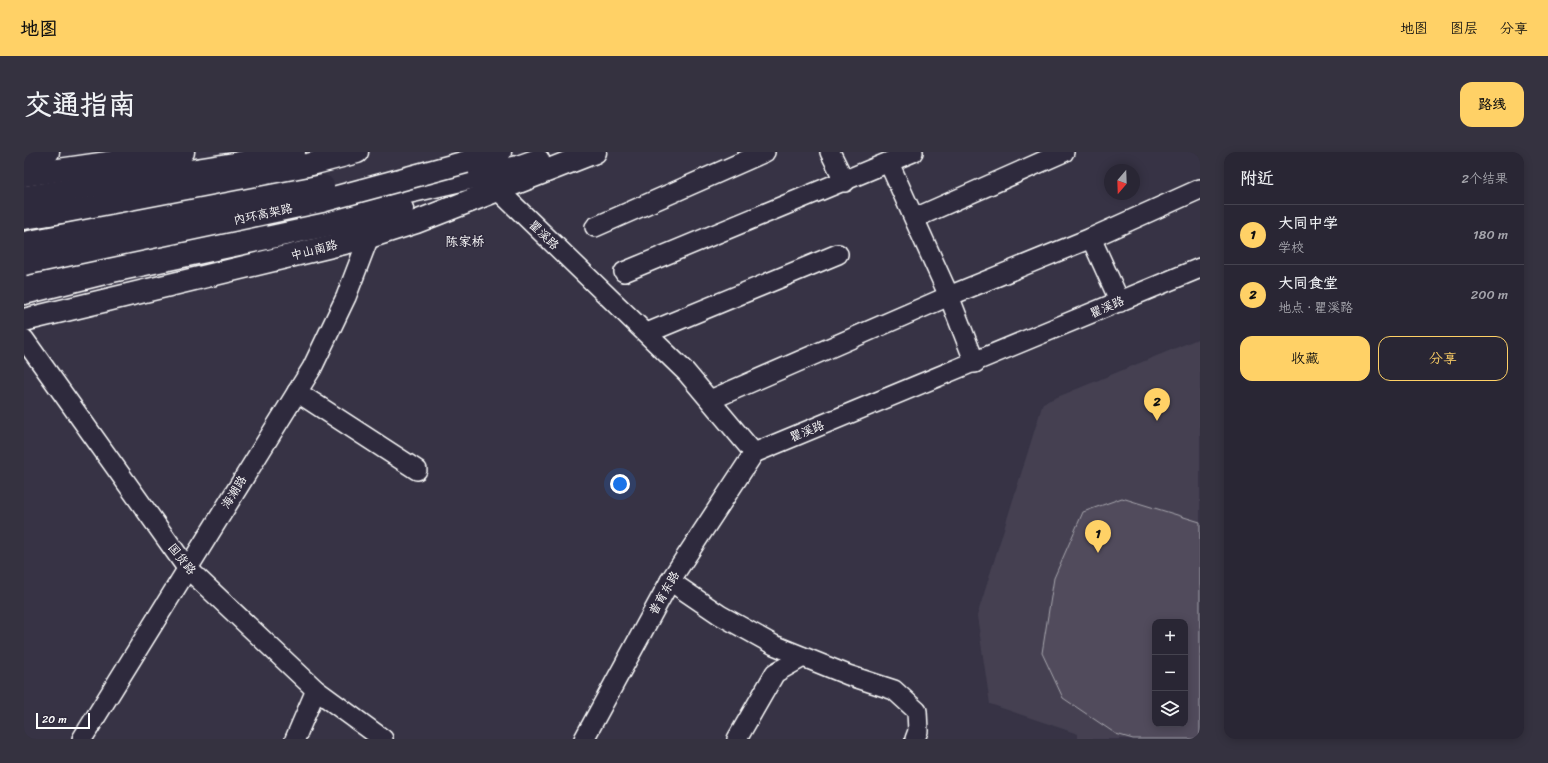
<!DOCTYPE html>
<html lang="zh">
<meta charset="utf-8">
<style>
:root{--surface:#292634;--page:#353240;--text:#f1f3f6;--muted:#a5a5ac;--line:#45434f;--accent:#ffd166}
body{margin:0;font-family:Sriracha,"LXGW WenKai TC",sans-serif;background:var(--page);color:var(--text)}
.controls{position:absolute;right:12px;bottom:12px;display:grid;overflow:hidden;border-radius:8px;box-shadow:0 2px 10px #0003}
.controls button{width:36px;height:36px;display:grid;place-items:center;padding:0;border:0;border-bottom:1px solid var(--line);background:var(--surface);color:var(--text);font:20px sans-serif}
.compass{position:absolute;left:1080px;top:12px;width:36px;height:36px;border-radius:50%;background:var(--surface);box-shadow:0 2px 10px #0003;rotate:199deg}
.scale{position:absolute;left:12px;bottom:10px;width:54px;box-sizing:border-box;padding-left:4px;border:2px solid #fff;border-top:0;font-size:11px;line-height:14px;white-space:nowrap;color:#fff;-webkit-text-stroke:3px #2f2a3d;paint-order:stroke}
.you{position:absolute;left:596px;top:332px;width:14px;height:14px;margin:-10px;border:3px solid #fff;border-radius:50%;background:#1a73e8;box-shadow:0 0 0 6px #1a73e833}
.badge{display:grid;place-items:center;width:26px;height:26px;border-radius:50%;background:var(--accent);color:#111;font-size:13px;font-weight:700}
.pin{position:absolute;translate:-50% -33px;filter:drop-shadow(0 1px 2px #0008)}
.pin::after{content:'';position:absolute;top:21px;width:14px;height:12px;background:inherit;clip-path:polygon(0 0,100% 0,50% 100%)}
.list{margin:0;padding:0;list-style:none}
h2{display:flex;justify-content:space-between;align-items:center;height:52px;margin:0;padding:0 16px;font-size:17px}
h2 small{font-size:13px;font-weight:400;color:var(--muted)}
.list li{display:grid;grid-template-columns:26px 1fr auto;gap:12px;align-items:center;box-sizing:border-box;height:60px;padding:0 16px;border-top:1px solid var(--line)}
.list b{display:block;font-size:15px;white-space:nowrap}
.list p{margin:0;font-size:13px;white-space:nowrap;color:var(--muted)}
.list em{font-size:13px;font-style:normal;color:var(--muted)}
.actions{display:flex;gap:8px;padding:12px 16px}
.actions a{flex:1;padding:9px 0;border:1px solid var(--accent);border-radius:12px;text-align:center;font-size:14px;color:var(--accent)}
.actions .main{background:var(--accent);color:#111}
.icon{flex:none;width:22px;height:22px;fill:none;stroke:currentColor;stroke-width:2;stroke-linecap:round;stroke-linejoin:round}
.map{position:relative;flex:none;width:1176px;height:587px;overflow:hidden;border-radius:12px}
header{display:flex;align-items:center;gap:24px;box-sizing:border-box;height:56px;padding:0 20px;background:var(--accent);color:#111}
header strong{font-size:19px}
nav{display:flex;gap:22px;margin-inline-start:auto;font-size:14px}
.intro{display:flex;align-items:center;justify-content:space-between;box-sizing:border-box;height:96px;padding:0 24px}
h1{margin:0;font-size:28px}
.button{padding:10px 18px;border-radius:12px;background:var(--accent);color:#111;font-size:14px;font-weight:700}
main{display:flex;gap:24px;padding:0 24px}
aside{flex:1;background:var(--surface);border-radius:12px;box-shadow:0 2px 10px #0003}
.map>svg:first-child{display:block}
.built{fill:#444051;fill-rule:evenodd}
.green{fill:#514c5c;stroke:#a8a6ae;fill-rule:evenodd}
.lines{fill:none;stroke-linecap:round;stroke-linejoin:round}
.minor-casing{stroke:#fff;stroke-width:22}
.major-casing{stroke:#fff;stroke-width:25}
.highway-casing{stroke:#fff;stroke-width:25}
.minor{stroke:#2f2a3d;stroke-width:19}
.major{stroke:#2f2a3d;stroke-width:22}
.highway{stroke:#2f2a3d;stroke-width:22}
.highway-bridge-casing{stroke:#fff;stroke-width:25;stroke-linecap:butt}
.highway-bridge{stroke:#2f2a3d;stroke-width:22}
.labels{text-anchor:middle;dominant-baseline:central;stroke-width:3;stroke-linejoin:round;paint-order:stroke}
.street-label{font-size:12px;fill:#fff;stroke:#2f2a3d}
.neighbourhood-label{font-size:13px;fill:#fff;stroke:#2f2a3d}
</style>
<header>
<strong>地图</strong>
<nav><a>地图</a><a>图层</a><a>分享</a></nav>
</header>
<div class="intro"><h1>交通指南</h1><a class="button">路线</a></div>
<main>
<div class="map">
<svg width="1176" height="587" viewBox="0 0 1176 587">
<rect width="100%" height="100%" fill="#373345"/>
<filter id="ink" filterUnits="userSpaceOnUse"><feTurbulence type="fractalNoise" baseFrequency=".025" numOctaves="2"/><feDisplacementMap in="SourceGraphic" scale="8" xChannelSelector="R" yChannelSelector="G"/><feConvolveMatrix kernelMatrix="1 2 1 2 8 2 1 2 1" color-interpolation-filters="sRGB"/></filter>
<g filter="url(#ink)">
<path class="built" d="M1176 186V587H1054V582L966 552 953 464 1019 251ZM1131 470H1161V572H1131Z"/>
<path class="green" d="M1098 346 1176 370V587H1109L1092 582 1039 546 1018 501 1030 426 1059 360ZM1131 470H1161V572H1131Z"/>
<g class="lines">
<defs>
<g id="minor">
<polyline points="806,0 821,30"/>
<polyline points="865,11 925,144 951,211"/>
<polyline points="474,38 662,220 730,301"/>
<polyline points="891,66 1040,0"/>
<polyline points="571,75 741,0"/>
<polyline points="1067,86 1096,150"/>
<polyline points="600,120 889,0"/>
<polyline points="623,181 814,102"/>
<polyline points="0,187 163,416 292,538 359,587"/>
<polyline points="273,240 393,318"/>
<polyline points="686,248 925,144 1067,86 1176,37"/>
<polyline points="730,301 1176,116"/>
<polyline points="646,429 696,463 750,493 824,523 870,538 893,559 894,579 891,587"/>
<polyline points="58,587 288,216 322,145 345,85"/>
<polyline points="271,587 292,538"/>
<polyline points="560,587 646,429 730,301"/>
<polyline points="713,587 751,521 779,505"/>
</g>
<g id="major">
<polyline points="0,23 159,0"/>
<polyline points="283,63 494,15 514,8"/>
<polyline points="0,124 232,74"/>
<polyline points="0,168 345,85 392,70 571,0"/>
</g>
<g id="highway">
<polyline points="0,3 24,0"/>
<polyline points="442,10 476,0"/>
<polyline points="0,45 210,12 270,0"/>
<polyline points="0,66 72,55 230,27 333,0"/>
<polyline points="0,141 88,119 378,57"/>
</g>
</defs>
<use href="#minor" class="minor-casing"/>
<use href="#major" class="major-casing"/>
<use href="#highway" class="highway-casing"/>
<use href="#minor" class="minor"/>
<use href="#major" class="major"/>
<use href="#highway" class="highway"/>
<defs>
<g id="highway-bridge">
<polyline points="0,91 299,34"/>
<polyline points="0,112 298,49 442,10"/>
</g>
</defs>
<use href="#highway-bridge" class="highway-bridge-casing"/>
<use href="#highway-bridge" class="highway-bridge"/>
</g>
</g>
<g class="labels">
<g class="street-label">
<text transform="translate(239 62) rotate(-12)">内环高架路</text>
<text transform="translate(520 83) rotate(44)">瞿溪路</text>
<text transform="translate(290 98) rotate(-14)">中山南路</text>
<text transform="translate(1083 155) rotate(-23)">瞿溪路</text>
<text transform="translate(783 279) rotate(-22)">瞿溪路</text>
<text transform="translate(210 340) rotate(-58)">海潮路</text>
<text transform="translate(158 407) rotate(51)">国货路</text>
<text transform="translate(640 441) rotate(-60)">普育东路</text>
</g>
<g class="neighbourhood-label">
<text x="441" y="89">陈家桥</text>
</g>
</g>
</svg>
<div class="controls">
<button>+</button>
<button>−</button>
<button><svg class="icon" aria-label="layers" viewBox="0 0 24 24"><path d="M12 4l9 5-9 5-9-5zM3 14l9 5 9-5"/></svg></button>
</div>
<svg class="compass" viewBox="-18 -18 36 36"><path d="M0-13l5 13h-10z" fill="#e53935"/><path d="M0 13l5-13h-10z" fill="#a5a5ac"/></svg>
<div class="scale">20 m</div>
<div class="you"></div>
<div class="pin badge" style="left:1074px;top:401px">1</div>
<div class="pin badge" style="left:1133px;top:269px">2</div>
</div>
<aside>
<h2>附近<small>2个结果</small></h2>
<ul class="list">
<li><span class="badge">1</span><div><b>大同中学</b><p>学校</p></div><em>180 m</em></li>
<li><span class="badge">2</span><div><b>大同食堂</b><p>地点 · 瞿溪路</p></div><em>200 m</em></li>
</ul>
<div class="actions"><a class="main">收藏</a><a>分享</a></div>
</aside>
</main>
